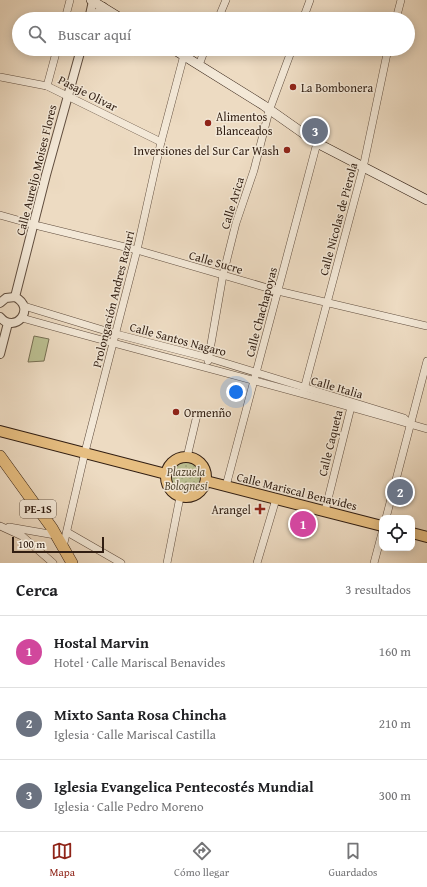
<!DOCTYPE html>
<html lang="es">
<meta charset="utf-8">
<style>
:root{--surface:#fff;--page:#f2f2f2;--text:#202124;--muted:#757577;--line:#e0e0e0;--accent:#8f2418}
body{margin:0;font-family:"Gentium Book Plus",serif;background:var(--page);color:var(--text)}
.controls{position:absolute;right:12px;bottom:12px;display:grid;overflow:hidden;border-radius:8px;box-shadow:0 2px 10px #0003}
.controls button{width:36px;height:36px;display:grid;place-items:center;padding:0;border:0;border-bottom:1px solid var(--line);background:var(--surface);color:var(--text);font:20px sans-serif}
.scale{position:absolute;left:12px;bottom:10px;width:92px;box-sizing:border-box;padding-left:4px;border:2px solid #311e12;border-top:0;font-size:11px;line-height:14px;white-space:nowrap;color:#311e12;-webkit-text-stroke:3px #f3e8d7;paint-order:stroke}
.you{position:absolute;left:236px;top:392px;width:14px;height:14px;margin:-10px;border:3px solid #fff;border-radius:50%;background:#1a73e8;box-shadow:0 0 0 6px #1a73e833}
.badge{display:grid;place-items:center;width:26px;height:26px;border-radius:50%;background:var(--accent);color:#fff;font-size:13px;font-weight:700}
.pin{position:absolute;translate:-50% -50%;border:2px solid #fff;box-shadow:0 1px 4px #0006}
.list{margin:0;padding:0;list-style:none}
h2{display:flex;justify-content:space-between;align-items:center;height:52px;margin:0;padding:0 16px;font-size:17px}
h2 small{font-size:13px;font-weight:400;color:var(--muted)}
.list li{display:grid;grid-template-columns:26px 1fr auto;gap:12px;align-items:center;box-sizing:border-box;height:72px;padding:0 16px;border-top:1px solid var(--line)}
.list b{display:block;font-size:15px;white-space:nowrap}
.list p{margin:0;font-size:13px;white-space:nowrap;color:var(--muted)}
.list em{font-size:13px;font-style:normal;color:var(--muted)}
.icon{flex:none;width:22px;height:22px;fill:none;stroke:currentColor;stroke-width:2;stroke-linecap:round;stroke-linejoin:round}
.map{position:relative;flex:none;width:427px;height:563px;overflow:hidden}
.search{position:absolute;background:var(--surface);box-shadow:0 2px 10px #0003;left:12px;right:12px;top:12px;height:44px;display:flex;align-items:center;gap:10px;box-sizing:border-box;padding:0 14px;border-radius:22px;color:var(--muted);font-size:15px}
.sheet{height:268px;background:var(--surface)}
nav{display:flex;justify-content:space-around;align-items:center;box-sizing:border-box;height:56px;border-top:1px solid var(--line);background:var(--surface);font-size:11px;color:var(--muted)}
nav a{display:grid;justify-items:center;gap:2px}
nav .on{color:var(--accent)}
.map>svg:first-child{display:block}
.park{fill:url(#park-dots);stroke:#766e52}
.pitch{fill:#bbbf91;stroke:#766e52}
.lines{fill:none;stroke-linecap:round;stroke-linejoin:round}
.minor-casing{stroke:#604d3e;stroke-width:8}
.tertiary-casing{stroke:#604d3e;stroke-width:10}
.secondary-casing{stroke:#311e12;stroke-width:10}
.primary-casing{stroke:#311e12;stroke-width:12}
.trunk-casing{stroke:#311e12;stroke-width:12}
.minor{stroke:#f3e8d7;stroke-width:7}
.tertiary{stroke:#f3e8d7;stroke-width:8}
.secondary{stroke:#f3e8d7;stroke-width:9}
.primary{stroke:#e6be81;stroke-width:10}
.trunk{stroke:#e6be81;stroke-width:11}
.poi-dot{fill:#8f2418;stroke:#f3e8d7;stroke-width:1.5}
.labels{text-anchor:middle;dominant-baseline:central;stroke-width:3;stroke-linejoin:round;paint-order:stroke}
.shield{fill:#f3e8d7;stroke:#6b5b4d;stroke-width:1}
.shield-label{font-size:11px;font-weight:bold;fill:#311e12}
.poi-label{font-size:12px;fill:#311e12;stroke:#f3e8d7;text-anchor:start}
.street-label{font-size:12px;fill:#311e12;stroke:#f3e8d7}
.park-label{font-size:12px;font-style:italic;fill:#5a4e38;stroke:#f3e8d7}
</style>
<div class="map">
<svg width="427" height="563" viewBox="0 0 427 563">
<defs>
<pattern id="park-dots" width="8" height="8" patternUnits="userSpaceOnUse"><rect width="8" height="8" fill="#bbbf91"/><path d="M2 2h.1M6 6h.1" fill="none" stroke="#a1a47c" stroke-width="1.8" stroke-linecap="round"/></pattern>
</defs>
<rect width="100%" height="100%" fill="#eddbc2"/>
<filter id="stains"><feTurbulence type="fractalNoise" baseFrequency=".005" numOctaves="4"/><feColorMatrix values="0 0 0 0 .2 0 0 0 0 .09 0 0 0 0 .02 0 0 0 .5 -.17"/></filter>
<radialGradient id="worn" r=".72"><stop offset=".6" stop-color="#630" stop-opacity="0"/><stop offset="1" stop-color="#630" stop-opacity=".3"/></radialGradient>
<circle class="park" cx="186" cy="478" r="16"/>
<polygon class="pitch" points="34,336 49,339 44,361 28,362"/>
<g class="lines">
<defs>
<g id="minor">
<polyline points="65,19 70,0"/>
<polyline points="218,19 226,0"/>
<polyline points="303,19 310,0"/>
<polyline points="396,19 401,0"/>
<polyline points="199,65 205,49"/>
<polyline points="0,77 47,86 161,142"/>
<polyline points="47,86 57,49"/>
<polyline points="0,215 39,226 137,250 278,291 427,326"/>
<polyline points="24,306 116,334 209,358 404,418 410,424"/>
<path d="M22 318C157 356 293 389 427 429"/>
<polyline points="208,361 223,275 236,223 254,170 269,111 292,49"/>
<polyline points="303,393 363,168 388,49"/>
<polyline points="187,457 197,415"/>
<polyline points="226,486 317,143"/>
<polyline points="325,511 352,403"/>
<polyline points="386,518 427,361"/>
<polyline points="0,526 22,536 53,563"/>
<polyline points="9,527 55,535"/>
<polyline points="67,532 121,563"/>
<polyline points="63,547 85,452 137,250 161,142 184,55"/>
<polyline points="167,563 180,497"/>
<polyline points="257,563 276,499"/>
<polyline points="374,563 382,533"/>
</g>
<g id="tertiary">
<polyline points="89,19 93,1"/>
<polyline points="91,19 103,7"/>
<polyline points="15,297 46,175 81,49"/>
<path d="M0 303 6 298 15 297C37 308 15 335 0 317"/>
<polyline points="0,354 8,323"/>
</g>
<g id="secondary">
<polyline points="91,0 122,19"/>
<polyline points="173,49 263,105 317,143 427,200"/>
</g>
<g id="primary">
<polyline points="0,431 166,474"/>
<circle cx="186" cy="477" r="20"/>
<polyline points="206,481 382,526"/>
<polyline points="412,533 427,537"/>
</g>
<polyline id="trunk" points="0,456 52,528 72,563"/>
</defs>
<use href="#minor" class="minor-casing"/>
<use href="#tertiary" class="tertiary-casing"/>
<use href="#secondary" class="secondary-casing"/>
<use href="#primary" class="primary-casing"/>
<use href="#trunk" class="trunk-casing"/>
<use href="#minor" class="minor"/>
<use href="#tertiary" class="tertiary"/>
<use href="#secondary" class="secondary"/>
<use href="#primary" class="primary"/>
<use href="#trunk" class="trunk"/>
</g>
<g class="poi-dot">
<circle cx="293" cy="87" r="4"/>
<circle cx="208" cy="123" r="4"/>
<circle cx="287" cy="150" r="4"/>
<circle cx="176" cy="412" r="4"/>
<path d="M258 503h4v4h4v4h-4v4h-4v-4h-4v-4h4z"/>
</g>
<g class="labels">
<rect class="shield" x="20" y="500" width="36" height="18" rx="3"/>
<g class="shield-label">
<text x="38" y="509">PE-1S</text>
</g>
<g class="poi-label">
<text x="301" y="87">La Bombonera</text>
<text x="216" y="116">Alimentos<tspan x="216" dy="14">Blanceados</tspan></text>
<text x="279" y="150" text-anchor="end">Inversiones del Sur Car Wash</text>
<text x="184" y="412">Ormenño</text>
<text x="251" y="509" text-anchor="end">Arangel</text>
</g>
<g class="street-label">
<text transform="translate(88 93) rotate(27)">Pasaje Olivar</text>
<text transform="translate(36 170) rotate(-76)">Calle Aureljo Moises Flores</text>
<text transform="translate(232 203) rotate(-73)">Calle Arica</text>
<text transform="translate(338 219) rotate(-75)">Calle Nicolas de Pierola</text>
<text transform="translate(216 262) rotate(16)">Calle Sucre</text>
<text transform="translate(113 299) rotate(-76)">Prolongación Andres Razuri</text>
<text transform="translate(261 312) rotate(-75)">Calle Chachapoyas</text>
<text transform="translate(178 339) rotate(15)">Calle Santos Nagaro</text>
<text transform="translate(337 387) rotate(16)">Calle Italia</text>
<text transform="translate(330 443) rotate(-76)">Calle Caqueta</text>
<text transform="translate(297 491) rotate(14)">Calle Mariscal Benavides</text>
</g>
<g class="park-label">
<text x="186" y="471">Plazuela<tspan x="186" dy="14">Bolognesi</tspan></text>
</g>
</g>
<rect width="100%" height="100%" filter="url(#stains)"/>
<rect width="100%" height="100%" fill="url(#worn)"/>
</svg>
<div class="controls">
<button><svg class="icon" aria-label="locate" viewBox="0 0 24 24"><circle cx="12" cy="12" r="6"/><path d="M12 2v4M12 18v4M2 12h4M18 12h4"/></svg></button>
</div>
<div class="scale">100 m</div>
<div class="you"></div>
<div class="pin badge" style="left:303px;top:524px;background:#d1479c">1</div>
<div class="pin badge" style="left:400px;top:492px;background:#6b7280">2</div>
<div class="pin badge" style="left:315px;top:131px;background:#6b7280">3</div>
<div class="search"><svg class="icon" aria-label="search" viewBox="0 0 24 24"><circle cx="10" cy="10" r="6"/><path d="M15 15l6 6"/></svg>Buscar aquí</div>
</div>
<section class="sheet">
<h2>Cerca<small>3 resultados</small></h2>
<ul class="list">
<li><span class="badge" style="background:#d1479c">1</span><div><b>Hostal Marvin</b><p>Hotel · Calle Mariscal Benavides</p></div><em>160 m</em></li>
<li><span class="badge" style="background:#6b7280">2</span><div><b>Mixto Santa Rosa Chincha</b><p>Iglesia · Calle Mariscal Castilla</p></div><em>210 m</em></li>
<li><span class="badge" style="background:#6b7280">3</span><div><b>Iglesia Evangelica Pentecostés Mundial</b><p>Iglesia · Calle Pedro Moreno</p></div><em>300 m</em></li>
</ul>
</section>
<nav>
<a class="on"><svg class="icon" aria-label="map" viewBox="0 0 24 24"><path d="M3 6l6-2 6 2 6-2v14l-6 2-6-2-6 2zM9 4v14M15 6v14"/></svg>Mapa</a>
<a><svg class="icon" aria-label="directions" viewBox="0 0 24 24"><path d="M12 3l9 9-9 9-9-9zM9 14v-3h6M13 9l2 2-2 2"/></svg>Cómo llegar</a>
<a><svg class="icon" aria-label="saved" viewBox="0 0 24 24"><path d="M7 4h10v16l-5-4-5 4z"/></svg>Guardados</a>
</nav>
